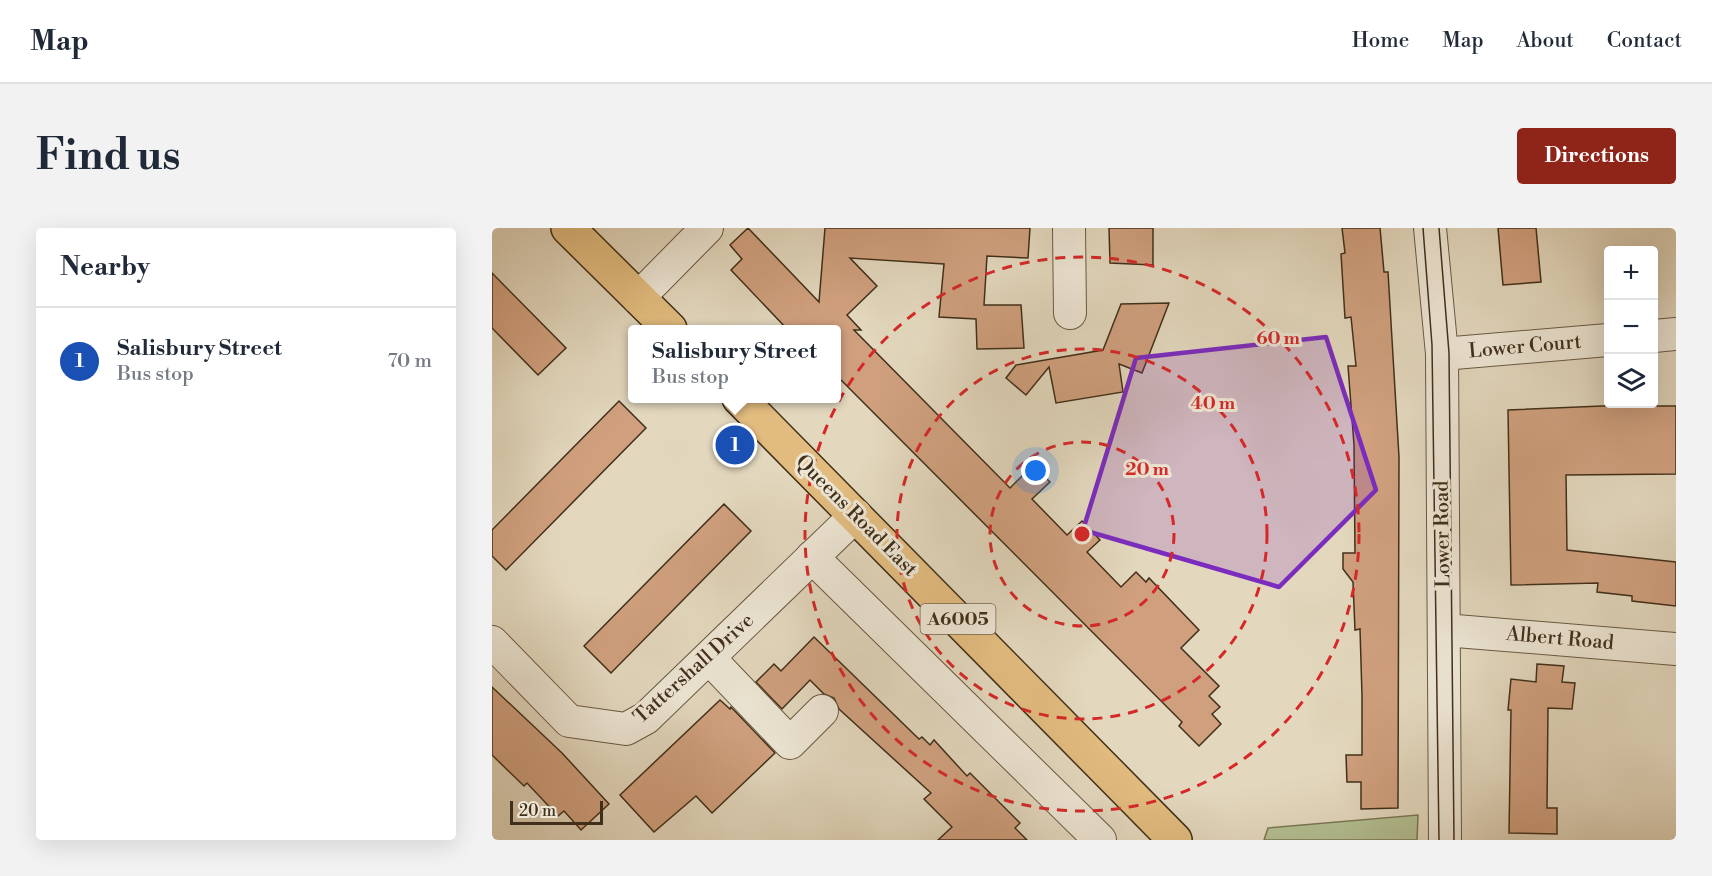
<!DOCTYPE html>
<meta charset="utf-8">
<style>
:root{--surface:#fff;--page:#f2f2f3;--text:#1f2937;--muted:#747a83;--line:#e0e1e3;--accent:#8f2418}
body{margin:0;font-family:"Libre Bodoni",serif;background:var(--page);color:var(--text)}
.controls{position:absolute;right:18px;top:18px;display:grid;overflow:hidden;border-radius:6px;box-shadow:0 6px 24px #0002}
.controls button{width:54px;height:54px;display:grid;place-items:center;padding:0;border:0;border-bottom:2px solid var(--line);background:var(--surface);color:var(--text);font:30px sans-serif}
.scale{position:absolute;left:18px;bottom:15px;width:93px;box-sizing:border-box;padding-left:6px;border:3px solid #402f1a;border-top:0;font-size:16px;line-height:21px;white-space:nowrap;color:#402f1a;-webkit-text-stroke:4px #ede6d5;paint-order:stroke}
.you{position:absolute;left:544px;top:243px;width:21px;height:21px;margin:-15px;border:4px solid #fff;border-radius:50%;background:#1a73e8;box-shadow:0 0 0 9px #1a73e833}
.badge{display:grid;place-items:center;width:39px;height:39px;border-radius:50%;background:var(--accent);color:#fff;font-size:20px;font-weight:700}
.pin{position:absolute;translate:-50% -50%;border:3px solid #fff;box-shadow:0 2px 6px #0006}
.popup{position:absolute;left:136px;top:97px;width:213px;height:78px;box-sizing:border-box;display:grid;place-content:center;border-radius:6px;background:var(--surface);filter:drop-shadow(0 2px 4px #0005);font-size:20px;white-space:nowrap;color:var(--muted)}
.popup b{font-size:22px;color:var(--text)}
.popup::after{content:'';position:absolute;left:50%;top:100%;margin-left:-12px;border:12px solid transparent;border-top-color:var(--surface)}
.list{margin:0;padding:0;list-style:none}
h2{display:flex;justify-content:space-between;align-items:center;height:78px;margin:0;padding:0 24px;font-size:26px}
h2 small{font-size:20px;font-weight:400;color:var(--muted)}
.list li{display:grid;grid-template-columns:39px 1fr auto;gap:18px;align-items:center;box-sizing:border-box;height:108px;padding:0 24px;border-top:2px solid var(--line)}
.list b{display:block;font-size:22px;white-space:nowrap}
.list p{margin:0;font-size:20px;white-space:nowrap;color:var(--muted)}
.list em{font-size:20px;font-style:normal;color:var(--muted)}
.icon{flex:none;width:33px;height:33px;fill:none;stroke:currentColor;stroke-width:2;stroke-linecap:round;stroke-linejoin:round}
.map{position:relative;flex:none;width:1184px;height:612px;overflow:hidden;border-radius:6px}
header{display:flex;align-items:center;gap:36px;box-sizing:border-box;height:84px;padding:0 30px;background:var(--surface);border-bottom:2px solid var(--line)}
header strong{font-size:28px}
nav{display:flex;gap:33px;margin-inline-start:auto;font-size:21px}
.intro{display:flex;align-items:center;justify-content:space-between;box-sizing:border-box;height:144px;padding:0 36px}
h1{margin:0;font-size:42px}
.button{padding:15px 27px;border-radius:6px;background:var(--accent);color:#fff;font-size:21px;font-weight:700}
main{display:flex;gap:36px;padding:0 36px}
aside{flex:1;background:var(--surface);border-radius:6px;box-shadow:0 6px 24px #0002}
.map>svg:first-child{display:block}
.green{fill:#b3bf92;stroke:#7a7756;stroke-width:1.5}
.building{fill:#d0a07e;stroke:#402f1a;stroke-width:1.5}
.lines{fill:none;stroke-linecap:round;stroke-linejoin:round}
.minor-casing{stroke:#695943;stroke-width:34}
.major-casing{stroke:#402f1a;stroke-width:36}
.minor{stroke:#ede6d5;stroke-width:32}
.major{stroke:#e2bc7f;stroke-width:33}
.tram{stroke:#402f1a;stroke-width:1.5}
.marked{fill:#7b2cbf;fill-opacity:0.2;stroke:#7b2cbf;stroke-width:4.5;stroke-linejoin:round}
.ring{fill:none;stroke:#d62828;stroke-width:3;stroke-dasharray:10 8}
.labels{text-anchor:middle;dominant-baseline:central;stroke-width:6;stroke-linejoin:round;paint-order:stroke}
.shield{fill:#ede6d5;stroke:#746652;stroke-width:1.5}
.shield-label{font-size:18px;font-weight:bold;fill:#402f1a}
.street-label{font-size:20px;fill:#402f1a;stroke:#ede6d5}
.centre{fill:#d62828;stroke:#ede6d5;stroke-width:3}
.ring-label{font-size:18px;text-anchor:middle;font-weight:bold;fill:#d62828;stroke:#ede6d5;stroke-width:6;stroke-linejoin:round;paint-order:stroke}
</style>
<header>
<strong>Map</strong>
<nav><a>Home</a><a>Map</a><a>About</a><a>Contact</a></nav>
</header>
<div class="intro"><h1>Find us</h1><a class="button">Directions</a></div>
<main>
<aside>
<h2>Nearby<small></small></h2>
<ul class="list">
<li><span class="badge" style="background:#1a4fb4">1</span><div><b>Salisbury Street</b><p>Bus stop</p></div><em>70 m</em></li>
</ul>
</aside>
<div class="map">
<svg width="1184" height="612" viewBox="0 0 1184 612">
<rect width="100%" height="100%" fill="#e3d8be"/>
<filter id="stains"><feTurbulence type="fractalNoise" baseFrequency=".00333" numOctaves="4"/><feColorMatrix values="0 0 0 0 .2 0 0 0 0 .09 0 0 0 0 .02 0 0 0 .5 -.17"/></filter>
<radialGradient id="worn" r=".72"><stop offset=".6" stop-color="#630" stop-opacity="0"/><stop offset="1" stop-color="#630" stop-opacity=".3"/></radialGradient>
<polygon class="green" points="926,587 925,612 772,612 776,600"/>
<g class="building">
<polygon points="256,0 327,74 333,0 538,0 536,30 495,28 492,77 529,77 532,120 485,121 484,91 447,89 452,36 358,30 385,58 355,87 369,102 362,102 518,260 541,237 558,254 540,271 575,307 590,293 608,312 595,324 629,359 644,344 654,354 657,350 707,402 689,420 727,458 717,468 728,479 720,486 729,496 707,518 687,498 690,494 345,148 345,102 296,102 239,42 250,31 238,17"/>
<polygon points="617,0 661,0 661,37 618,35"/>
<polygon points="850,0 888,0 892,44 896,44 907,229 906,580 869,581 869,554 855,554 854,527 870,527 870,468 868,401 863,402 861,354 851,341 851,325 863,325 862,217 856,138 864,138 859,89 853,90 849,26 853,25"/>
<polygon points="1006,0 1044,0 1049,54 1011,57"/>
<polygon points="0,45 74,120 46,147 0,100"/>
<polygon points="677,75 650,145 627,136 631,164 564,175 557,139 534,167 514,150 524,137 611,122 629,76"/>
<polygon points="127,173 154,200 14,342 0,328 0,302"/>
<polygon points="1110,178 1184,178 1184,246 1074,247 1075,322 1184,334 1184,378 1140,373 1140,368 1105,364 1106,355 1019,357 1016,182"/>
<polygon points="232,276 259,303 119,445 92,418"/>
<polygon points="322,409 427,511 430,509 438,517 442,512 475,548 478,545 528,595 523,600 535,612 446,612 460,599 432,571 439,565 347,481 342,470 332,466 318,452 290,481 264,454 282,436 289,443"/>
<polygon points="1045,436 1072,438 1070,454 1083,455 1080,481 1056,480 1055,580 1065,580 1065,606 1017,605 1019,482 1016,482 1019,451 1044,454"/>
<polygon points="0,459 70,525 117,576 89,602 72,583 66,588 35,555 32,558 0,527"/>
<polygon points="228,472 238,481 239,479 283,525 220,585 204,568 162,604 128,567"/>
</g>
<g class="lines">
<defs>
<g id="minor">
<polyline points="577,0 578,85"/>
<polyline points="938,0 950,126 953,612"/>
<polyline points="146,70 215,0"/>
<polyline points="1162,108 1184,106"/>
<polyline points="950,126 1116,112"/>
<polyline points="320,329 608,612"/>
<polyline points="952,402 1184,421"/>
<polyline points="0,414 77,493 134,501 154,490 364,287"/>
<polyline points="217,430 298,515 330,483"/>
</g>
<g id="major">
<polyline points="76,0 178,101"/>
<polyline points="247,170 683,612"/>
</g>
</defs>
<use href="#minor" class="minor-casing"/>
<use href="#major" class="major-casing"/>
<use href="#minor" class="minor"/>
<use href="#major" class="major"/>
<g class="tram">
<polyline points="931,0 940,117 947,612"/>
<polyline points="947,0 957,125 962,612"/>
</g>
</g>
<path class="marked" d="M834 109 884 262 787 359 591 302 644 130Z"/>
<g class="ring">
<circle cx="590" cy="306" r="92"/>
<circle cx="590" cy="306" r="185"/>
<circle cx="590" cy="306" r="277"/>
</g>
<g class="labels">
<rect class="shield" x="428.5" y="376" width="75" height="30" rx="4.5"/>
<g class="shield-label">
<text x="466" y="391">A6005</text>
</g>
<g class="street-label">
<text transform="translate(1033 119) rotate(-5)">Lower Court</text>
<text transform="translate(364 288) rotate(45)">Queens Road East</text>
<text transform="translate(951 306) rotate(-91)">Lower Road</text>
<text transform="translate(1068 411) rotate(5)">Albert Road</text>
<text transform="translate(202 441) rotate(-42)">Tattershall Drive</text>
</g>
</g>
<circle cx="590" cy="306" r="9" class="centre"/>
<g class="ring-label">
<text x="786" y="116">60 m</text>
<text x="721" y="181">40 m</text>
<text x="655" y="247">20 m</text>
</g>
<rect width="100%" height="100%" filter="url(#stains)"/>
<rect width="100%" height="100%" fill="url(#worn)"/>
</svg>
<div class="controls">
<button>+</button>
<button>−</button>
<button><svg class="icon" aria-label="layers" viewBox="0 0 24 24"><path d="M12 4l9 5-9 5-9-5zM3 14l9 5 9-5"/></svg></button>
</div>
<div class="scale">20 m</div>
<div class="you"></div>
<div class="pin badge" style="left:243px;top:217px;background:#1a4fb4">1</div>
<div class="popup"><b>Salisbury Street</b>Bus stop</div>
</div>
</main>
